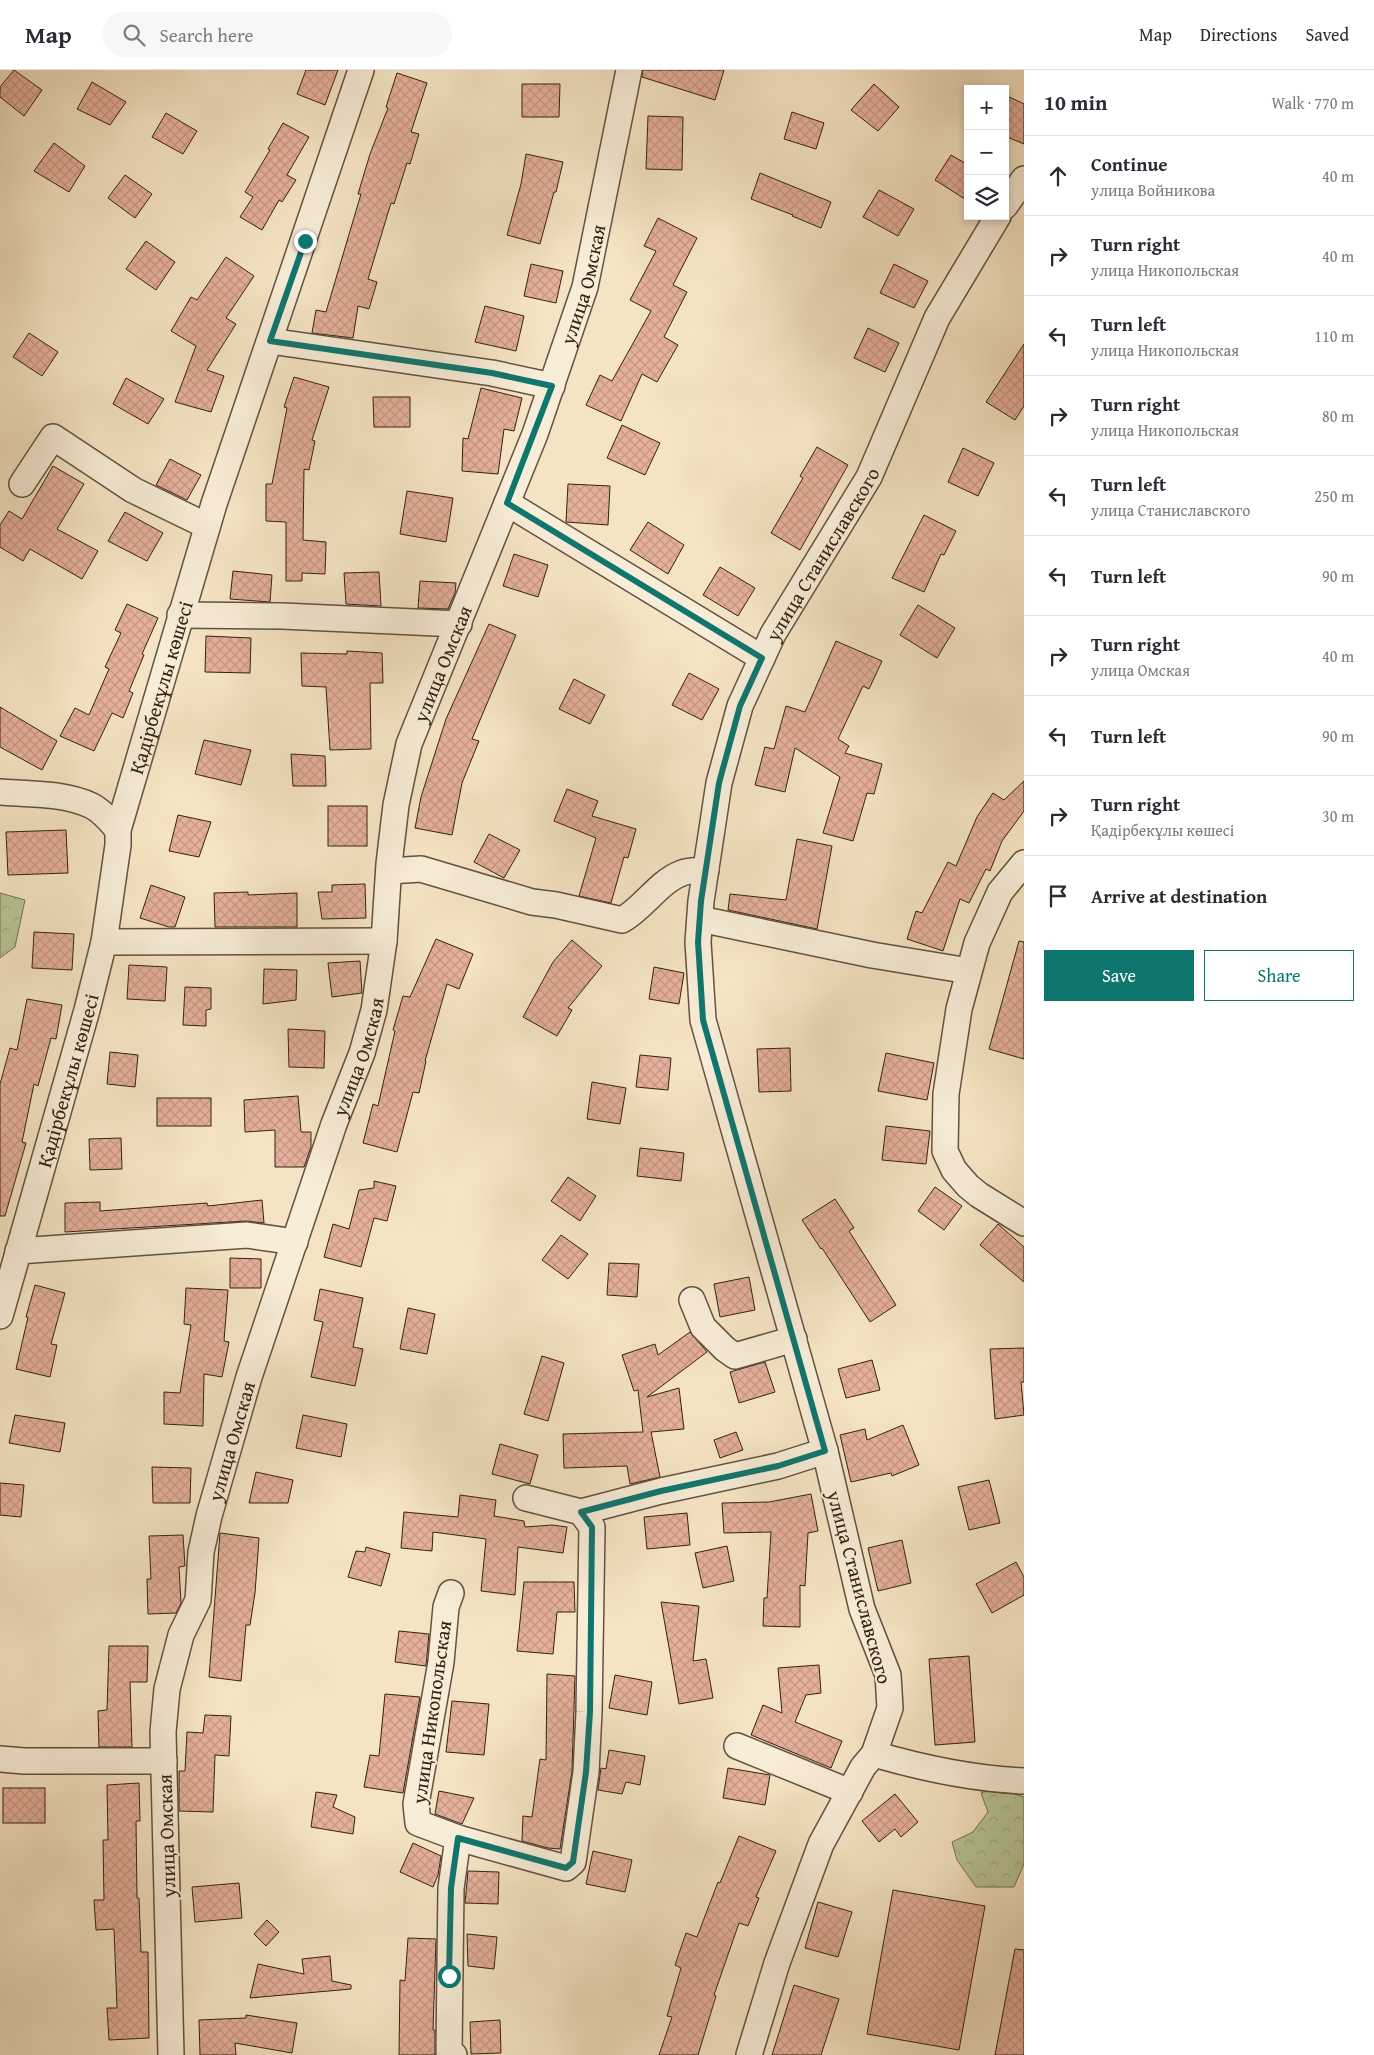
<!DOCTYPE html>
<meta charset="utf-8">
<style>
:root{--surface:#fff;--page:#f7f7f7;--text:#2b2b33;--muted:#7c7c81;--line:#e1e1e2;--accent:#0f766e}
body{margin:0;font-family:"Gentium Book Plus",serif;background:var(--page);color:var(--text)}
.controls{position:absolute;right:15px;top:15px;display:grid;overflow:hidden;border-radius:0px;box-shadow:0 2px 8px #0003}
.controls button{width:45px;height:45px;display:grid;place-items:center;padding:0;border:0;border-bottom:1px solid var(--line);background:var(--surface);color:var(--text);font:25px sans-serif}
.stop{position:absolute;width:15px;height:15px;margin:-11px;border:4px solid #0f766e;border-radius:50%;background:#fff}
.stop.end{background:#0f766e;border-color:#fff;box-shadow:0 1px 5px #0008}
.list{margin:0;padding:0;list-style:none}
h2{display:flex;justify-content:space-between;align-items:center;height:65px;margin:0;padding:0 20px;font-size:21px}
h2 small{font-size:16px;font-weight:400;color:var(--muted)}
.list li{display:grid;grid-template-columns:32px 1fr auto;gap:15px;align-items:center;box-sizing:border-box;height:80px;padding:0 20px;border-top:1px solid var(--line)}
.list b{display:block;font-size:19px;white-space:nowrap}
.list p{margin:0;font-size:16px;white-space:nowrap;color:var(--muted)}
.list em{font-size:16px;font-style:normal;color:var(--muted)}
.actions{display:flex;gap:10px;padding:15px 20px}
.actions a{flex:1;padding:11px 0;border:1px solid var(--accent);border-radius:0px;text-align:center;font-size:18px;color:var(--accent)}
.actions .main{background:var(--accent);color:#fff}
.icon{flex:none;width:28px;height:28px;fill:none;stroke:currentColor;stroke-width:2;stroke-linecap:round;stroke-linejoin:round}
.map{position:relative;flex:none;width:1024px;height:1985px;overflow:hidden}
header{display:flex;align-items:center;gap:30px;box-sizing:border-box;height:70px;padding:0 25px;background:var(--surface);border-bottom:1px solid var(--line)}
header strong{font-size:24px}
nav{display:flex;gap:28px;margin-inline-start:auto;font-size:18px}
.search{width:350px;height:45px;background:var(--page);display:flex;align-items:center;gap:12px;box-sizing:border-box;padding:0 18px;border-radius:28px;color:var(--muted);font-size:19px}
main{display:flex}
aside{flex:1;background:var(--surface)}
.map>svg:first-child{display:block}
.forest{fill:url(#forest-crowns);stroke:#767254}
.building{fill:url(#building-cross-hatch);stroke:#342013}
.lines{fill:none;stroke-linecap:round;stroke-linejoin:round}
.minor-casing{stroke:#64513f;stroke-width:28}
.minor{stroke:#f8edd8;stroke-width:25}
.route{stroke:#0f766e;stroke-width:6}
.labels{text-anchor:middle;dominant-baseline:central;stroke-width:4;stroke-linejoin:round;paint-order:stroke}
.street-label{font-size:20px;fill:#342013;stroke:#f8edd8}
</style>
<header>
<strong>Map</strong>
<div class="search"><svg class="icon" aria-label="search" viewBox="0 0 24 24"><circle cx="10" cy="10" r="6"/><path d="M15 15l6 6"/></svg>Search here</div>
<nav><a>Map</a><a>Directions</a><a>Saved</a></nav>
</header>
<main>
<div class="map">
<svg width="1024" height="1985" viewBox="0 0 1024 1985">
<defs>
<pattern id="forest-crowns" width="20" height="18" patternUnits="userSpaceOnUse" patternTransform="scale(1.25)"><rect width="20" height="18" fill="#b8c596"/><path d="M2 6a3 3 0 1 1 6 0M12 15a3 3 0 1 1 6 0" fill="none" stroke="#9fa980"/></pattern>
<pattern id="building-cross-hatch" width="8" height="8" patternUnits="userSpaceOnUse" patternTransform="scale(1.25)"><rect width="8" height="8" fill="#e5b09a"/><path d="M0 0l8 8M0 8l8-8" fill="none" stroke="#c59784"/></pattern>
</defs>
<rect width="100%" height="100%" fill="#f5e4c3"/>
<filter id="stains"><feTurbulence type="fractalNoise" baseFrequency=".004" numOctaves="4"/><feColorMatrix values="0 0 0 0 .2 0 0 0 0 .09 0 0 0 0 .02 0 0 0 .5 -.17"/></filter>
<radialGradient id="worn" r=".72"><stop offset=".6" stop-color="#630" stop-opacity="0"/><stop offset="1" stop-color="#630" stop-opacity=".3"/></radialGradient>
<g class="forest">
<polygon points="0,823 25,830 15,877 0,888"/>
<polygon points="997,1718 1024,1727 1024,1794 1014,1817 976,1817 957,1790 952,1772 973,1762 988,1742 981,1723"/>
</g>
<g class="building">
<polygon points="14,0 42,20 24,46 0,27 0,17"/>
<polygon points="306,0 338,0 325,35 297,24"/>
<polygon points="643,0 724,0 715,30 642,7"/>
<polygon points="397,3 427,13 411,62 419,64 410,94 407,93 394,134 391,133 368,209 377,212 369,239 358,236 353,268 312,263 316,240 326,242 361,124 358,124 370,84 388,38 386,37"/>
<polygon points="92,12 126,32 110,55 77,39"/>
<polygon points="522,14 560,14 559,47 522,47"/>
<polygon points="874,14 899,37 878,61 851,40"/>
<polygon points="1005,25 1024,34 1024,74 1005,66"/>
<polygon points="792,42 824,53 816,79 784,69"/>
<polygon points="166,43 197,61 183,84 152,67"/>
<polygon points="648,46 683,47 682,100 646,99"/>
<polygon points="283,53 309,67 287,105 296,110 282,132 279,130 262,160 240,147 253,127 245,122 270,80 268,79"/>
<polygon points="54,73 85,96 69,122 34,101"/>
<polygon points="526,84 563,92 556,122 554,122 540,174 507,165 521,114"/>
<polygon points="951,85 968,95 968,131 935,110"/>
<polygon points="760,103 831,132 821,158 792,146 793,145 751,129"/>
<polygon points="125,105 152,124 135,148 108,128"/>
<polygon points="879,120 914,139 898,166 863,147"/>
<polygon points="658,148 697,168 673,215 687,222 664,267 678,275 657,312 642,304 621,351 586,335 600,305 612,311 651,241 630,230 656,181 644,176"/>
<polygon points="146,171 175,192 156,220 126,199"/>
<polygon points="226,187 254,206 226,248 236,254 207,300 224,306 211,342 175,332 196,276 171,261 191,227 197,230"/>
<polygon points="531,194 563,201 556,233 524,226"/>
<polygon points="894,194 928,211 914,238 880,223"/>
<polygon points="485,236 524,246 516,281 475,272"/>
<polygon points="868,258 899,273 885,302 854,288"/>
<polygon points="29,263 58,282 42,306 13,287"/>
<polygon points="1024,274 1024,336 1015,350 986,332"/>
<polygon points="294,307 329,317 312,370 315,371 309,400 304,399 303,470 326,472 325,504 302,503 302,511 286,511 286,452 266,451 266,414 272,414 287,338 284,337"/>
<polygon points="126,308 164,329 148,354 113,334"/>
<polygon points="481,318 522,328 514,361 504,359 498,404 462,401 463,368 468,369"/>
<polygon points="373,327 410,327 410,357 374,357"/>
<polygon points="622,355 660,373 645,405 607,388"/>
<polygon points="817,377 848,395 800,480 771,463 803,408 800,406"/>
<polygon points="963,378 994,393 978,426 948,412"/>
<polygon points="170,389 201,405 187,430 156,415"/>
<polygon points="53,396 84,414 57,459 98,481 82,509 30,479 23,491 0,477 0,455 9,441 22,449"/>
<polygon points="568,414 610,416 608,455 566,452"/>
<polygon points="407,421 453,428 446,472 400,464"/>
<polygon points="125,442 163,463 147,491 108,471"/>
<polygon points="924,445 956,461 944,485 941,484 924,522 892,508"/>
<polygon points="648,452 684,475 668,504 630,480"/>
<polygon points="514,484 548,495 538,527 503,516"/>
<polygon points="720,497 755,518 738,546 703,525"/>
<polygon points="233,501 272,505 270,532 230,529"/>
<polygon points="379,502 381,536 346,534 344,503"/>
<polygon points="420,511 456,513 455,523 448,539 418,538"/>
<polygon points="127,534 158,548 142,584 144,585 129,621 133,623 123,648 112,643 94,681 60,666 75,638 89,645 109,599 105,597 121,563 115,560"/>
<polygon points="918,535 955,558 937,588 900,565"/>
<polygon points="489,554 516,565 472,669 479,671 462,713 452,765 415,758 421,727 446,649"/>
<polygon points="206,566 251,568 250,603 205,602"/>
<polygon points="836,571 882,591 869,619 863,616 838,669 849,676 845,683 882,694 874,724 867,723 853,771 823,763 840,707 795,678 785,722 755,715 765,677 774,679 786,636 805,642"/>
<polygon points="347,581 382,583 383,613 370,613 371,679 330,680 326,617 302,616 301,583 347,584"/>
<polygon points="689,603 719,619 702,650 672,635"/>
<polygon points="574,609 605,625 590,654 559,639"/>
<polygon points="0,637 57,671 42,700 0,677"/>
<polygon points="204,670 251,680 241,715 195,704"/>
<polygon points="291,684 325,686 326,716 293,716"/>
<polygon points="1024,711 1024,741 1002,771 990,801 986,799 969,833 960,829 943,881 907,869 916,841 922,843 948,792 956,796 977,747 993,723 1004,730"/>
<polygon points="567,719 598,731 592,746 636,759 628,788 624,787 611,833 579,826 596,768 554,751"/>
<rect x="328" y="736" width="39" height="40"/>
<polygon points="178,745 211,752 199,787 169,781"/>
<polygon points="66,760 68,803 8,805 6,762"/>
<polygon points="489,764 520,780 504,808 474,792"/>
<polygon points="797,769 832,776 817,859 728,840 730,824 786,830"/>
<polygon points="365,814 366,848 322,849 318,822 332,822 332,815"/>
<polygon points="151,815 185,827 175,857 169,857 140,848"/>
<polygon points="248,822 248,825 297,823 297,857 215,857 214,823"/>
<polygon points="34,862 74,864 72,900 32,898"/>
<polygon points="436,869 473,884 459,919 447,914 425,991 426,991 419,1023 413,1022 397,1082 363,1073 373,1034 378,1036 395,961 393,960 403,926 410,927"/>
<polygon points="572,870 602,896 568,938 572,940 557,966 523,947 553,892"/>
<polygon points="1019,871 1024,872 1024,989 989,979"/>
<polygon points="360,891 362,923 332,927 328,893"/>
<polygon points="129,895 167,897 165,931 127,929"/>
<polygon points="654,897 684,903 679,934 649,929"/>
<polygon points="264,899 297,900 296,930 263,934"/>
<polygon points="185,917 211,918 211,939 206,940 206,956 183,955"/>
<polygon points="27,929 62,935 56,969 51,968 38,1016 34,1014 22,1072 26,1073 5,1146 0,1146 0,1014 10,978 17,980"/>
<polygon points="288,959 325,961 324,998 289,997"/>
<polygon points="790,978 791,1021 759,1022 757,979"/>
<polygon points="110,982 138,985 135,1017 107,1014"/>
<polygon points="886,983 934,993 927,1030 878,1021"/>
<polygon points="640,985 671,988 668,1020 636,1017"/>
<polygon points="592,1012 626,1018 620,1054 587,1049"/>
<polygon points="298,1026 301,1062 311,1062 311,1077 304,1097 275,1097 275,1060 245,1062 244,1030"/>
<rect x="157" y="1028" width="54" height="28"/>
<polygon points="886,1056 930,1061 926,1094 882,1090"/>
<polygon points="121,1068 122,1099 90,1100 89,1069"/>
<polygon points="640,1078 684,1083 681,1111 637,1106"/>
<polygon points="568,1107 596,1126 580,1151 551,1131"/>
<polygon points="374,1111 396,1116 387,1151 374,1148 361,1197 324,1187 333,1154 349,1159 359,1120 374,1118"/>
<polygon points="935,1117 962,1136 944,1160 918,1141"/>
<polygon points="835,1129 854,1158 849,1161 896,1235 870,1252 822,1178 821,1179 802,1150"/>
<polygon points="262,1130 264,1153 246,1151 65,1162 65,1133 100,1132 100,1141 207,1133 208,1136"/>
<polygon points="998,1154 1024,1177 1024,1212 980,1175"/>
<polygon points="561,1165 588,1184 568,1209 542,1190"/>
<polygon points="230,1188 261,1189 261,1218 230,1218"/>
<polygon points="609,1193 639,1194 637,1227 607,1225"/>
<polygon points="749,1207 755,1240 720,1247 714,1214"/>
<polygon points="35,1215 65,1223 51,1274 57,1275 50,1307 16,1299 28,1247 26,1247"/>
<polygon points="186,1218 228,1220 224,1271 229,1272 222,1307 204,1304 203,1356 164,1354 164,1322 180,1323 191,1255 184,1254"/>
<polygon points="320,1219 363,1228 353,1277 363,1279 355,1316 311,1307 323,1252 314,1250"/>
<polygon points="408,1238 435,1244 427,1284 400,1279"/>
<polygon points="690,1262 707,1282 647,1327 679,1318 684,1359 651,1362 660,1407 630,1414 627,1396 564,1398 563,1364 643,1362 638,1320 634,1321 622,1285 655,1274 658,1285"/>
<polygon points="1024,1278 1024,1312 1021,1312 1024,1345 995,1349 990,1279"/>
<polygon points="542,1286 564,1293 548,1351 524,1344"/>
<polygon points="872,1290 880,1320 846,1328 838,1299"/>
<polygon points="765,1292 775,1322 739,1333 730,1302"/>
<polygon points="15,1345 65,1353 60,1382 9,1373"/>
<polygon points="303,1345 347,1354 341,1387 296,1378"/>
<polygon points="903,1355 919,1395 892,1406 891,1403 851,1412 840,1365 865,1359 867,1370"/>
<polygon points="736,1362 743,1380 720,1388 714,1370"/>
<polygon points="500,1374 538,1385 530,1414 492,1404"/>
<polygon points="152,1397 191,1398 190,1433 153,1433"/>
<polygon points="256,1402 293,1410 288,1433 249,1433"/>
<polygon points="989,1410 1000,1453 969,1460 958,1417"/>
<polygon points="0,1413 24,1415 21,1447 0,1445"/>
<polygon points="811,1424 818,1461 808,1463 805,1516 800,1515 800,1557 763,1556 764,1528 767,1528 771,1462 724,1463 722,1433 769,1432"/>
<polygon points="460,1425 496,1430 494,1446 524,1451 525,1457 552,1455 567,1457 563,1483 518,1477 515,1525 481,1521 486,1469 433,1462 432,1481 401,1478 404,1442 458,1447"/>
<polygon points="687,1443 690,1475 647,1479 644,1447"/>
<polygon points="220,1463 259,1468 255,1523 250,1555 246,1555 241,1611 209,1607"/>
<polygon points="183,1465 185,1496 179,1497 181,1533 176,1543 148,1544 147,1509 151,1509 149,1466"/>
<polygon points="902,1470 911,1513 878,1521 868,1478"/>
<polygon points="727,1476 734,1511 703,1518 695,1483"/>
<polygon points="366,1477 390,1484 381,1516 348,1507 356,1481 365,1482"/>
<polygon points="1016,1492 1024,1507 1024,1525 992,1543 976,1514"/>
<polygon points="524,1512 574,1512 575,1542 557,1542 553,1584 517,1581"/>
<polygon points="661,1532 699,1536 693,1591 706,1589 713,1628 679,1634"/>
<polygon points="399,1561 429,1564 426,1596 395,1592"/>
<polygon points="109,1576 148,1576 147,1612 130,1612 132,1677 99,1677 98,1641 107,1640"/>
<polygon points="969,1586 975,1672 935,1675 929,1589"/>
<polygon points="819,1595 821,1623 806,1625 795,1652 842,1671 831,1698 751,1665 763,1635 782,1643 778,1598"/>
<polygon points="547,1604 575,1606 572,1701 560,1779 548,1778 522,1771 523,1746 532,1747 540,1689 546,1690"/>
<polygon points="615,1605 652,1612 647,1645 609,1638"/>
<polygon points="385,1624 420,1627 403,1723 364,1717 370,1685 379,1686"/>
<polygon points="452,1631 489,1634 484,1685 446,1682"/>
<polygon points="205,1645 231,1646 229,1686 215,1685 213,1742 179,1741 179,1701 185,1701 187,1662 203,1663"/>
<polygon points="609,1680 645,1686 640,1715 626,1712 622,1724 598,1720 601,1698 606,1699"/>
<polygon points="728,1698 770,1705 765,1735 723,1728"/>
<polygon points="139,1713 140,1751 136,1751 137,1828 139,1828 141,1882 148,1882 149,1968 109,1970 107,1938 117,1938 114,1859 96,1860 94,1830 104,1830 103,1770 108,1770 107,1715"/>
<rect x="3" y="1718" width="42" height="35"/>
<polygon points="439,1721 474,1728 462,1754 435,1744"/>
<polygon points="316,1722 337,1725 333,1737 355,1747 353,1764 311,1757"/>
<polygon points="895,1724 918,1752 901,1767 895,1759 879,1772 862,1751"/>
<polygon points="739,1766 776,1781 756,1827 759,1828 748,1856 739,1853 714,1925 716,1926 698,1985 659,1985 672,1947 667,1946 681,1898 675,1895 686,1863 697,1867 718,1812 720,1813"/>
<polygon points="413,1773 441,1786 438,1805 433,1817 400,1802"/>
<polygon points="593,1781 632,1790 625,1822 586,1814"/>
<polygon points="468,1801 499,1802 498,1834 465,1833"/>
<polygon points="239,1813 242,1848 195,1852 192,1817"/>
<polygon points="893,1820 985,1836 959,1980 867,1964"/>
<polygon points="818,1832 852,1842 838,1887 805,1878"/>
<polygon points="267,1850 279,1862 266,1876 254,1864"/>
<polygon points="467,1864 497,1867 494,1899 468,1896"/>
<polygon points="408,1868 436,1869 433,1960 435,1960 435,1985 399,1985 400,1910 405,1911"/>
<polygon points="1015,1879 1024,1880 1024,1985 995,1985"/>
<polygon points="330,1886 332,1911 351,1915 351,1919 250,1928 258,1894 304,1904 302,1889"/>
<polygon points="794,1915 839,1929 821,1985 772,1985"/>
<polygon points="246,1945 297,1953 292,1983 235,1973 236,1985 200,1985 199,1950 246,1948"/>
<polygon points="500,1950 501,1983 471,1984 470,1952"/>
</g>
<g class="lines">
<defs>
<g id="minor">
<polyline points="1005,136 1024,109"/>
<polyline points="270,271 492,303 552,316"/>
<polyline points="22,414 53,367 133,420 207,456"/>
<polyline points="507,433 762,588"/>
<polyline points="180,545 282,546 459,554"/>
<path d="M0 722C29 724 65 723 92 736 102 741 111 752 118 760"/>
<polyline points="1024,793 1000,822 977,873 959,939 946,1024 945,1081 954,1100 968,1116 979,1125 1024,1153"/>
<path d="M389 801 421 799 532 832 556 835 622 850C644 838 658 812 682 803 689 800 698 801 706 800"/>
<polyline points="700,849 872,885 969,901"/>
<polyline points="104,872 384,871"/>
<polyline points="18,1181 247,1165 295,1172"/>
<polyline points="692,1230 703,1257 725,1279 735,1286 794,1269"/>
<path id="s1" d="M0 1246 87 940 104 872 118 775V760L214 434 361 0"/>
<polyline points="581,1442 661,1421 778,1396 825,1381"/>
<polyline points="451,1523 446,1537 441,1592 416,1734 418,1753 458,1768 566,1798 573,1792 586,1702 589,1642 592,1457 581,1442 526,1428"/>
<polyline points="737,1676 850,1722"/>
<path d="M874 1684C922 1698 974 1709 1024 1711"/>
<polyline points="0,1689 24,1691 164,1691"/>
<path id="s2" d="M171 1985 163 1662 167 1619 181 1565 198 1530 201 1482 209 1446 249 1307 334 1054 362 983 374 940 384 871 389 794 396 735 409 674 535 364 585 217 629 0"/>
<polyline points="454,1985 449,1982 451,1818 458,1768"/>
<path id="s3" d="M749 1985 777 1893 821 1774 863 1697 874 1684 890 1638 888 1605 862 1539 825 1381 703 950 698 872 701 831 719 713 740 636 773 564 869 407 937 248 998 146"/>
</g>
</defs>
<use href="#minor" class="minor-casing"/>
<use href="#minor" class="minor"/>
</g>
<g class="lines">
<polyline class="route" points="305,171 270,271 492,303 552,316 507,433 762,588 740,636 719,713 701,831 698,872 703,950 825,1381 778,1396 661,1421 581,1442 592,1457 590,1642 586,1702 573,1792 566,1798 458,1768 451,1818 449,1906"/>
</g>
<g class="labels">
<g class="street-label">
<text stroke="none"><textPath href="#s2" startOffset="1839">улица Омская</textPath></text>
<text stroke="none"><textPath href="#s3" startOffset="1582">улица Станиславского</textPath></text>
<text stroke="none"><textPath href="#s2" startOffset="1434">улица Омская</textPath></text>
<text stroke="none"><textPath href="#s1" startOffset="650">Қадірбекұлы көшесі</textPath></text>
<text stroke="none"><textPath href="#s2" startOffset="1029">улица Омская</textPath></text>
<text stroke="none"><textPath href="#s1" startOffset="245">Қадірбекұлы көшесі</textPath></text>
<text stroke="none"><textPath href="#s2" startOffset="624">улица Омская</textPath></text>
<text transform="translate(860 1517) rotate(75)">улица Станиславского</text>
<text transform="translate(431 1642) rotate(-82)">улица Никопольская</text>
<text transform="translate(166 1766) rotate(-92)">улица Омская</text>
</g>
</g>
<rect width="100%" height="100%" filter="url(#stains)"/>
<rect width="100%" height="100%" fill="url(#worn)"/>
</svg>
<div class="controls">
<button>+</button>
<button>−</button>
<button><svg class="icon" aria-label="layers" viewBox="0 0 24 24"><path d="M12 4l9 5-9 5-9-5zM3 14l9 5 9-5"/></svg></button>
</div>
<div class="stop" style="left:449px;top:1906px"></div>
<div class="stop end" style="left:305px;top:171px"></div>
</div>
<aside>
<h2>10 min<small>Walk · 770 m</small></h2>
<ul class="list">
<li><svg class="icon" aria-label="ahead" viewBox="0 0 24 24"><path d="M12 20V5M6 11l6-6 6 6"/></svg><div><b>Continue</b><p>улица Войникова</p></div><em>40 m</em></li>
<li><svg class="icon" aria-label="right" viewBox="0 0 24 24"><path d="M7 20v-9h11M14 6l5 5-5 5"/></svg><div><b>Turn right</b><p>улица Никопольская</p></div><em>40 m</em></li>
<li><svg class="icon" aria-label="left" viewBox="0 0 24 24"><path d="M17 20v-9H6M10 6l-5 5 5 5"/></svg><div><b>Turn left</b><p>улица Никопольская</p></div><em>110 m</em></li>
<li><svg class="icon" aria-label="right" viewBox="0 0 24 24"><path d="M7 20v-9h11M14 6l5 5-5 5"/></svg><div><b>Turn right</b><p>улица Никопольская</p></div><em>80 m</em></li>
<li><svg class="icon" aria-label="left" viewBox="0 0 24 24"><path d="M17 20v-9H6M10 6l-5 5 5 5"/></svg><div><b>Turn left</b><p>улица Станиславского</p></div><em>250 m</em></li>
<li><svg class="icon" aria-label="left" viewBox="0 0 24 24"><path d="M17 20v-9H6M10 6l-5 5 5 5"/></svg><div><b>Turn left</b></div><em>90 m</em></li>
<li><svg class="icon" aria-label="right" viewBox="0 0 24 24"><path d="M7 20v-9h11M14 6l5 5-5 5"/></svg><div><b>Turn right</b><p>улица Омская</p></div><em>40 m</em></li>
<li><svg class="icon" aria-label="left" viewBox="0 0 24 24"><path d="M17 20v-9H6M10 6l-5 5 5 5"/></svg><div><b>Turn left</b></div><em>90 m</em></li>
<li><svg class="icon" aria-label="right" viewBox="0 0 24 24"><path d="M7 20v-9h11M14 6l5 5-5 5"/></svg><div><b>Turn right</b><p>Қадірбекұлы көшесі</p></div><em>30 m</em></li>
<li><svg class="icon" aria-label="arrive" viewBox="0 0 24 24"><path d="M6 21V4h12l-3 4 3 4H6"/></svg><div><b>Arrive at destination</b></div></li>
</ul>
<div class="actions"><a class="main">Save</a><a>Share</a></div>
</aside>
</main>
